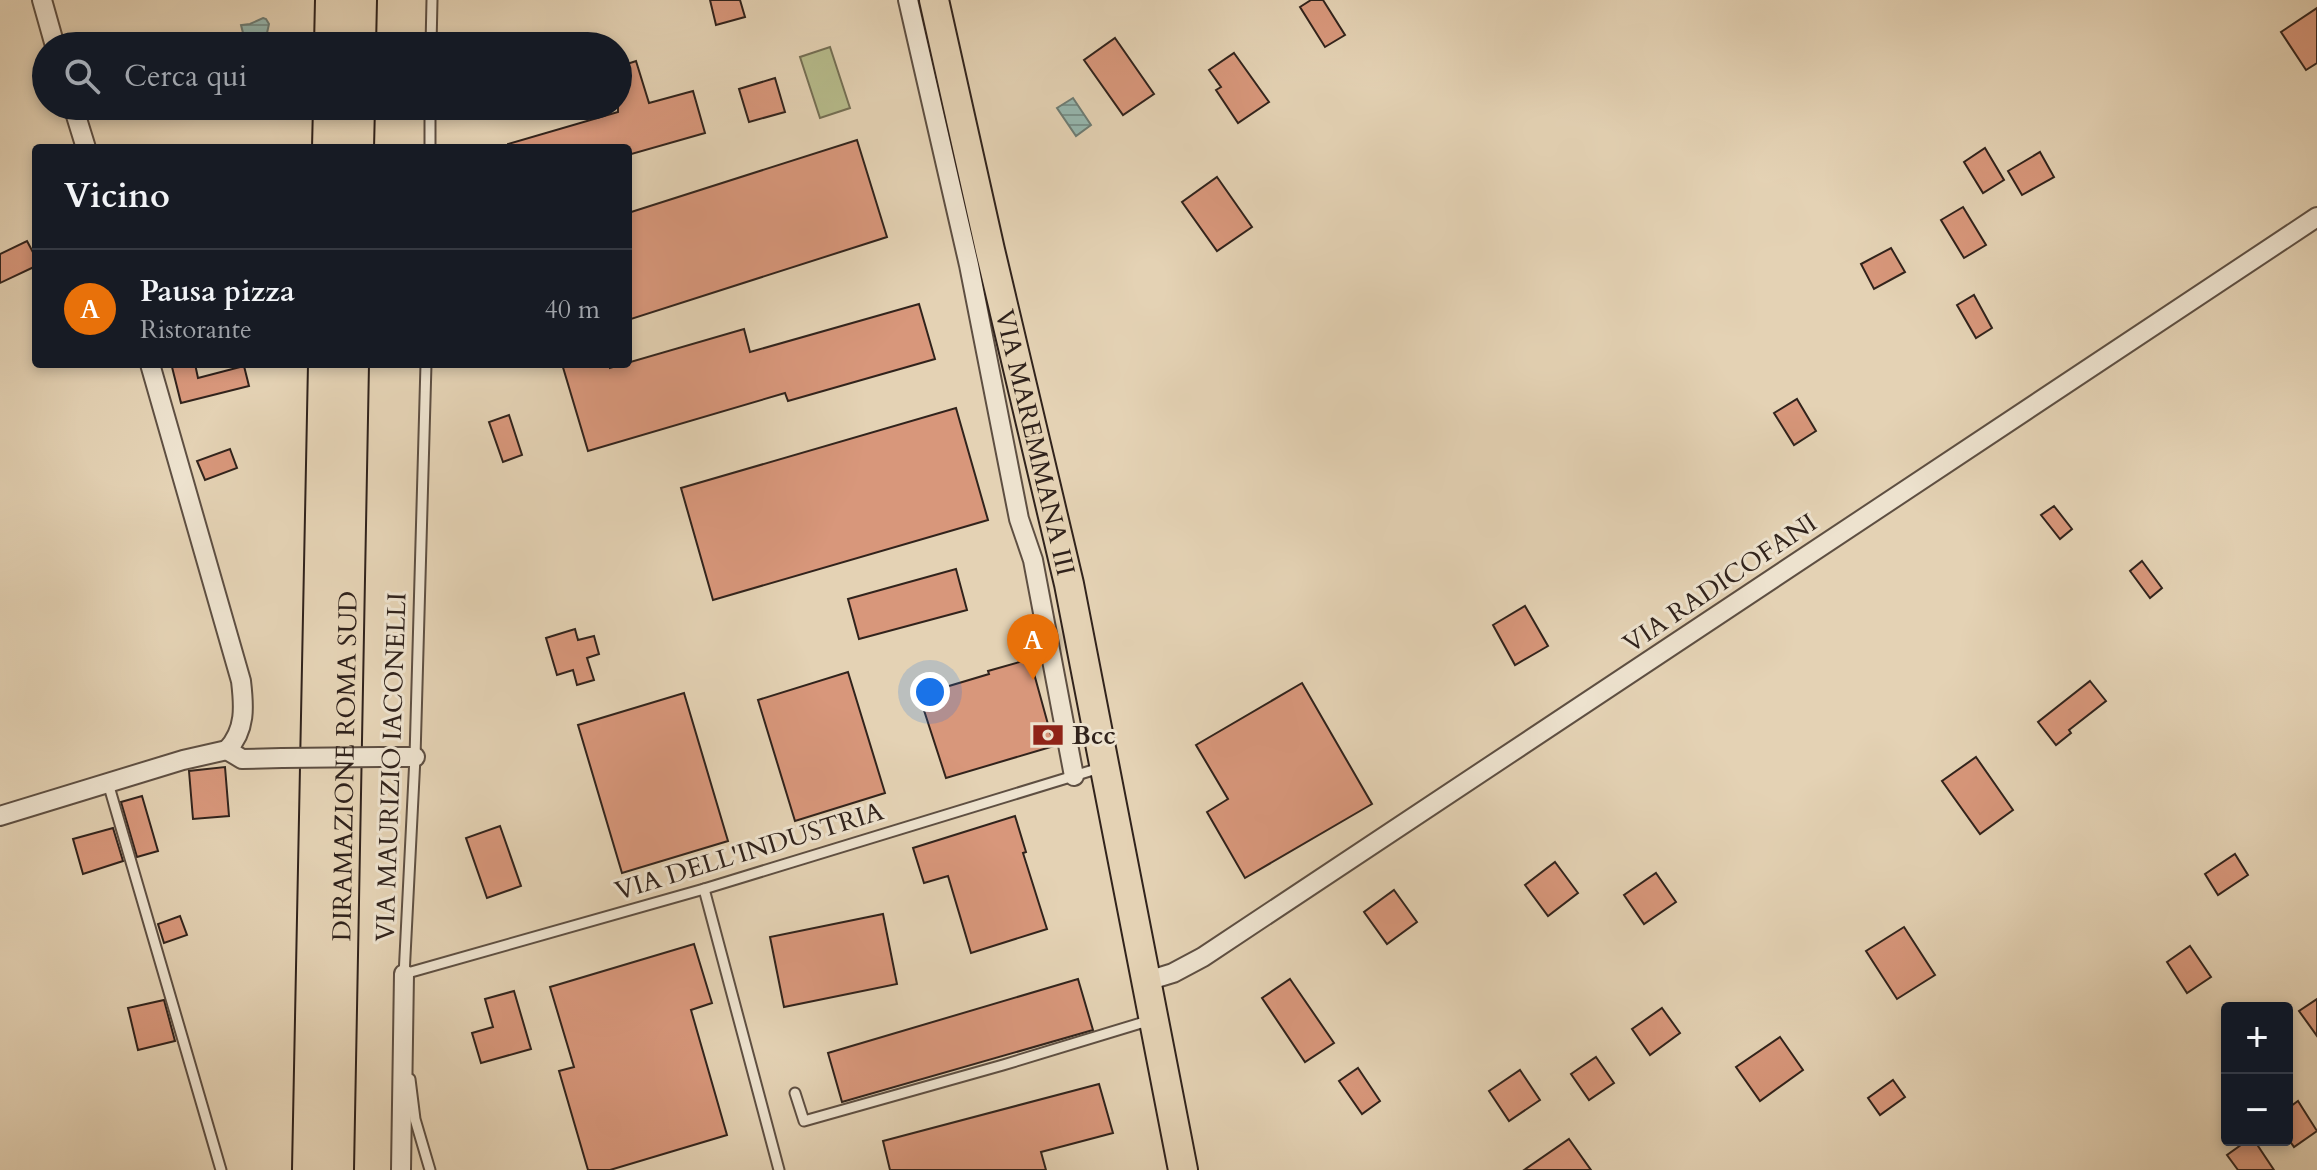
<!DOCTYPE html>
<html lang="it">
<meta charset="utf-8">
<style>
:root{--surface:#171b24;--page:#20242c;--text:#f1f3f6;--muted:#9ea1a6;--line:#363941;--accent:#d93025}
body{margin:0;font-family:Cardo,serif;background:var(--page);color:var(--text)}
.controls{position:absolute;right:24px;bottom:24px;display:grid;overflow:hidden;border-radius:8px;box-shadow:0 4px 12px #0003}
.controls button{width:72px;height:72px;display:grid;place-items:center;padding:0;border:0;border-bottom:2px solid var(--line);background:var(--surface);color:var(--text);font:40px sans-serif}
.you{position:absolute;left:930px;top:692px;width:28px;height:28px;margin:-20px;border:6px solid #fff;border-radius:50%;background:#1a73e8;box-shadow:0 0 0 12px #1a73e833}
.badge{display:grid;place-items:center;width:52px;height:52px;border-radius:50%;background:var(--accent);color:#fff;font-size:26px;font-weight:700}
.pin{position:absolute;translate:-50% -66px;filter:drop-shadow(0 2px 4px #0008)}
.pin::after{content:'';position:absolute;top:42px;width:28px;height:24px;background:inherit;clip-path:polygon(0 0,100% 0,50% 100%)}
.list{margin:0;padding:0;list-style:none}
h2{display:flex;justify-content:space-between;align-items:center;height:104px;margin:0;padding:0 32px;font-size:34px}
h2 small{font-size:26px;font-weight:400;color:var(--muted)}
.list li{display:grid;grid-template-columns:52px 1fr auto;gap:24px;align-items:center;box-sizing:border-box;height:120px;padding:0 32px;border-top:2px solid var(--line)}
.list b{display:block;font-size:30px;white-space:nowrap}
.list p{margin:0;font-size:26px;white-space:nowrap;color:var(--muted)}
.list em{font-size:26px;font-style:normal;color:var(--muted)}
.icon{flex:none;width:44px;height:44px;fill:none;stroke:currentColor;stroke-width:2;stroke-linecap:round;stroke-linejoin:round}
.map{position:relative;flex:none;width:2317px;height:1170px;overflow:hidden}
.search{position:absolute;background:var(--surface);box-shadow:0 4px 12px #0003;left:32px;top:32px;width:600px;height:88px;display:flex;align-items:center;gap:20px;box-sizing:border-box;padding:0 28px;border-radius:44px;color:var(--muted);font-size:30px}
.panel{position:absolute;background:var(--surface);box-shadow:0 4px 12px #0003;left:32px;top:144px;width:600px;height:224px;border-radius:8px}
.map>svg:first-child{display:block}
.grass{fill:#b6bb8b;stroke:#746f54;stroke-width:2}
.water{fill:url(#water-rules);stroke:#6d7c74;stroke-width:2}
.building{fill:#d8977b;stroke:#31231c;stroke-width:2}
.lines{fill:none;stroke-linecap:round;stroke-linejoin:round}
.lane-casing{stroke:#5e4f42;stroke-width:13}
.street-casing{stroke:#5e4f42;stroke-width:22}
.primary-casing{stroke:#31231c;stroke-width:32}
.highway-casing{stroke:#31231c;stroke-width:36}
.lane{stroke:#ede2ce;stroke-width:9}
.street{stroke:#ede2ce;stroke-width:18}
.primary{stroke:#e4d2b4;stroke-width:28}
.highway{stroke:#e4d2b4;stroke-width:32}
.street-bridge-casing{stroke:#5e4f42;stroke-width:22;stroke-linecap:butt}
.street-bridge{stroke:#ede2ce;stroke-width:18}
.labels{text-anchor:middle;dominant-baseline:central;stroke-width:6;stroke-linejoin:round;paint-order:stroke}
.street-label{font-size:26px;fill:#31231c;stroke:#ede2ce}
.poi-label{font-size:26px;font-weight:bold;fill:#31231c;stroke:#ede2ce;text-anchor:start}
</style>
<div class="map">
<svg width="2317" height="1170" viewBox="0 0 2317 1170">
<defs>
<pattern id="water-rules" width="6" height="5" patternUnits="userSpaceOnUse" patternTransform="scale(2)"><rect width="6" height="5" fill="#95b7af"/><path d="M0 2.5h6" fill="none" stroke="#7a948e"/></pattern>
</defs>
<rect width="100%" height="100%" fill="#e4d2b4"/>
<filter id="stains"><feTurbulence type="fractalNoise" baseFrequency=".0025" numOctaves="4"/><feColorMatrix values="0 0 0 0 .2 0 0 0 0 .09 0 0 0 0 .02 0 0 0 .5 -.17"/></filter>
<radialGradient id="worn" r=".72"><stop offset=".6" stop-color="#630" stop-opacity="0"/><stop offset="1" stop-color="#630" stop-opacity=".3"/></radialGradient>
<polygon class="grass" points="830,47 850,108 820,118 800,57"/>
<g class="water">
<polygon points="263,18 266,19 269,24 267,33 251,35 243,33 241,25 250,24"/>
<polygon points="1073,98 1091,125 1076,136 1057,108"/>
</g>
<g class="building">
<polygon points="710,0 740,0 745,17 716,25"/>
<polygon points="1311,0 1323,0 1345,35 1325,47 1300,7"/>
<polygon points="2317,8 2317,63 2306,70 2281,32"/>
<polygon points="1115,38 1154,94 1123,115 1084,60"/>
<polygon points="1234,53 1269,102 1238,123 1216,90 1221,87 1209,70"/>
<polygon points="636,61 649,103 693,91 705,133 628,155 628,148 508,148 508,144 618,112 618,67"/>
<polygon points="775,78 785,112 749,122 739,89"/>
<polygon points="857,140 887,237 628,320 628,213"/>
<polygon points="1985,148 2004,180 1983,193 1964,162"/>
<polygon points="2040,152 2054,177 2022,195 2008,171"/>
<polygon points="1217,177 1252,227 1217,251 1182,202"/>
<polygon points="1963,207 1986,245 1964,258 1941,220"/>
<polygon points="27,241 36,258 36,266 0,283 0,254"/>
<polygon points="1891,248 1905,272 1874,289 1861,264"/>
<polygon points="1974,295 1992,328 1976,338 1957,305"/>
<polygon points="919,304 935,359 788,401 785,393 588,451 562,364 610,364 610,368 744,329 750,352"/>
<polygon points="183,364 195,364 198,378 244,366 249,386 181,403 172,367"/>
<polygon points="1797,399 1816,431 1794,445 1774,413"/>
<polygon points="956,408 988,520 713,600 681,488"/>
<polygon points="509,415 522,455 503,462 489,422"/>
<polygon points="230,449 237,468 205,480 197,461"/>
<polygon points="2054,506 2072,529 2060,539 2041,515"/>
<polygon points="2142,561 2162,588 2150,598 2130,571"/>
<polygon points="956,569 967,610 859,639 848,599"/>
<polygon points="1525,606 1548,646 1515,665 1493,625"/>
<polygon points="575,629 578,640 594,636 599,654 587,658 594,680 577,685 573,670 557,675 546,638"/>
<polygon points="1030,659 1054,746 946,778 919,695 989,674 988,671"/>
<polygon points="848,672 885,793 795,821 758,700"/>
<polygon points="2090,681 2106,701 2069,730 2071,733 2056,745 2038,722"/>
<polygon points="1302,683 1372,804 1245,878 1207,812 1228,799 1196,745"/>
<polygon points="684,693 728,841 622,873 578,725"/>
<polygon points="1976,757 2013,810 1980,834 1942,781"/>
<polygon points="225,767 229,816 193,819 189,771"/>
<polygon points="142,796 158,851 137,857 121,802"/>
<polygon points="1015,816 1026,852 1023,853 1047,929 971,953 948,876 924,883 913,848"/>
<polygon points="500,826 521,886 487,898 466,838"/>
<polygon points="113,828 123,861 83,874 73,839"/>
<polygon points="2235,854 2248,875 2218,895 2205,874"/>
<polygon points="1555,862 1578,893 1548,916 1525,885"/>
<polygon points="1656,873 1676,902 1644,924 1624,895"/>
<polygon points="1394,890 1417,922 1387,944 1364,912"/>
<polygon points="883,914 897,984 784,1007 770,937"/>
<polygon points="180,916 187,935 164,943 158,924"/>
<polygon points="1904,927 1935,975 1897,999 1866,951"/>
<polygon points="694,944 712,1003 691,1010 727,1135 610,1170 588,1170 559,1071 574,1067 550,987"/>
<polygon points="2190,946 2211,977 2187,993 2167,962"/>
<polygon points="1078,979 1093,1030 842,1102 828,1053"/>
<polygon points="1290,979 1334,1043 1305,1062 1262,998"/>
<polygon points="514,991 531,1049 481,1063 472,1033 493,1027 485,999"/>
<polygon points="2317,999 2317,1036 2299,1011"/>
<polygon points="164,1000 175,1041 138,1050 128,1008"/>
<polygon points="1662,1008 1680,1033 1650,1055 1632,1029"/>
<polygon points="1780,1037 1803,1070 1760,1101 1736,1067"/>
<polygon points="1596,1057 1614,1083 1589,1100 1571,1074"/>
<polygon points="1358,1068 1380,1101 1362,1114 1339,1081"/>
<polygon points="1520,1070 1540,1100 1509,1121 1489,1091"/>
<polygon points="1893,1080 1905,1097 1880,1115 1868,1098"/>
<polygon points="1099,1084 1113,1133 1041,1152 1046,1170 890,1170 883,1141"/>
<polygon points="2298,1101 2317,1131 2294,1147 2287,1137 2287,1109"/>
<polygon points="1569,1139 1591,1170 1524,1170"/>
<polygon points="2248,1140 2254,1140 2274,1170 2238,1170 2227,1155"/>
</g>
<g class="lines">
<defs>
<g id="lane">
<polyline points="431,46 432,0"/>
<polyline points="430,148 430,106"/>
<polyline points="108,783 221,1170"/>
<polyline points="704,889 779,1170"/>
<polyline points="404,974 704,889 1103,767"/>
<polyline points="404,976 415,757 426,364"/>
<polyline points="410,1079 415,1119 430,1170"/>
<polyline points="795,1093 804,1121 1003,1065 1151,1020"/>
</g>
<g id="street">
<polyline points="42,0 55,46"/>
<polyline points="908,0 969,265 1019,519 1033,560 1074,776"/>
<polyline points="73,106 86,148"/>
<path d="M150 364 241 681C244 706 246 730 227 750"/>
<polyline points="227,750 242,759 282,758"/>
<polyline points="381,757 415,757"/>
<polyline points="0,816 183,760 227,750"/>
<polyline points="1147,981 1173,973 1203,957 2317,217"/>
<polyline points="401,1170 404,974"/>
</g>
<g id="primary">
<path id="s1" d="M934 0 990 250 1069 584 1183 1170"/>
</g>
<g id="highway">
<polyline points="331,46 332,0"/>
<polyline points="359,46 360,0"/>
<polyline points="329,148 330,106"/>
<polyline points="357,148 358,106"/>
<polyline points="309,1170 325,364"/>
<path id="s2" d="M337 1170 352 364"/>
</g>
</defs>
<use href="#lane" class="lane-casing"/>
<use href="#street" class="street-casing"/>
<use href="#primary" class="primary-casing"/>
<use href="#highway" class="highway-casing"/>
<use href="#lane" class="lane"/>
<use href="#street" class="street"/>
<use href="#primary" class="primary"/>
<use href="#highway" class="highway"/>
<defs>
<polyline id="street-bridge" points="282,758 381,757"/>
</defs>
<use href="#street-bridge" class="street-bridge-casing"/>
<use href="#street-bridge" class="street-bridge"/>
</g>
<defs>
<symbol id="bank-bare" viewBox="-9 -9 18 18"><path d="M-6-4H6V4H-6ZM0-2.3a2.3 2.3 0 1 0 0 4.6a2.3 2.3 0 1 0 0-4.6Z" fill="#8f2418" stroke="#ede2ce" stroke-width="2.5" paint-order="stroke"/></symbol>
</defs>
<g fill-rule="evenodd">
<use href="#bank-bare" x="1026" y="713" width="44" height="44"/>
</g>
<g class="labels">
<g class="street-label">
<text stroke="none"><textPath href="#s1" startOffset="454">VIA MAREMMANA III</textPath></text>
<text transform="translate(1720 583) rotate(-34)">VIA RADICOFANI</text>
<text stroke="none"><textPath href="#s2" startOffset="404">DIRAMAZIONE ROMA SUD</textPath></text>
<text transform="translate(391 767) rotate(-88)">VIA MAURIZIO IACONELLI</text>
<text transform="translate(749 851) rotate(-17)">VIA DELL'INDUSTRIA</text>
</g>
<g class="poi-label">
<text x="1072" y="735">Bcc</text>
</g>
</g>
<rect width="100%" height="100%" filter="url(#stains)"/>
<rect width="100%" height="100%" fill="url(#worn)"/>
</svg>
<div class="controls">
<button>+</button>
<button>−</button>
</div>
<div class="you"></div>
<div class="pin badge" style="left:1033px;top:680px;background:#e8710a">A</div>
<div class="search"><svg class="icon" aria-label="search" viewBox="0 0 24 24"><circle cx="10" cy="10" r="6"/><path d="M15 15l6 6"/></svg>Cerca qui</div>
<section class="panel">
<h2>Vicino<small></small></h2>
<ul class="list">
<li><span class="badge" style="background:#e8710a">A</span><div><b>Pausa pizza</b><p>Ristorante</p></div><em>40 m</em></li>
</ul>
</section>
</div>
